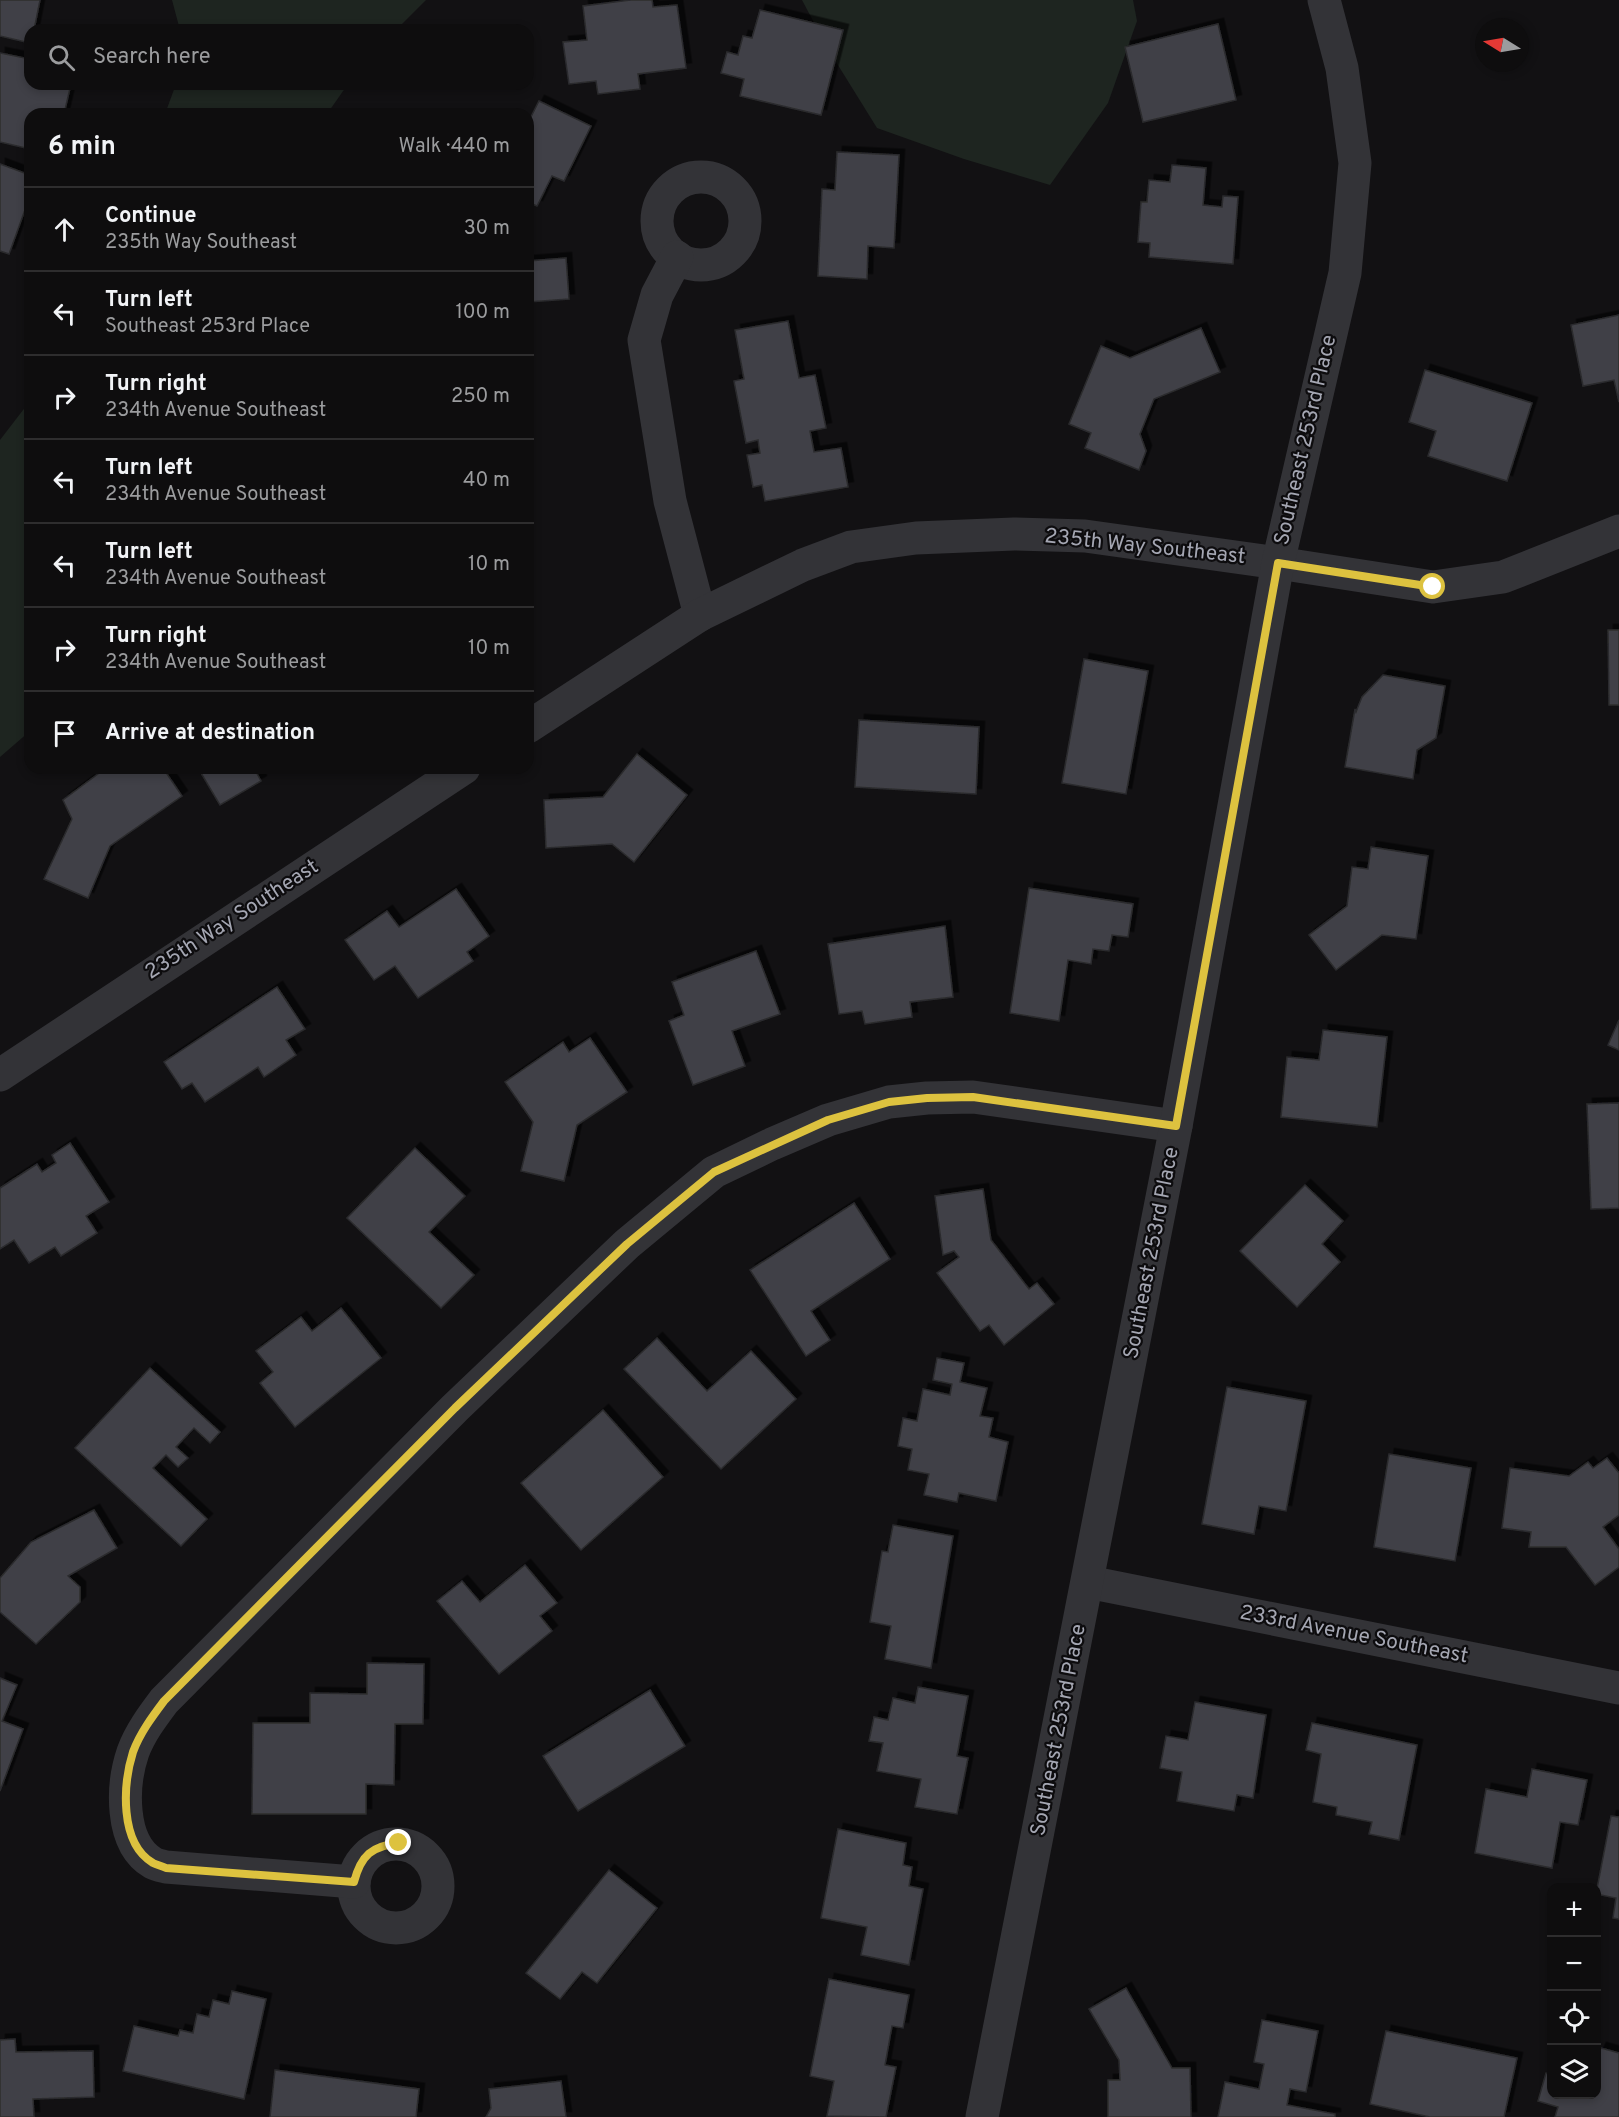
<!DOCTYPE html>
<meta charset="utf-8">
<style>
:root{--surface:#0e0d0e;--page:#171617;--text:#f1f3f6;--muted:#9b9c9e;--line:#2e2d2e}
body{margin:0;font-family:Overpass,sans-serif;background:var(--page);color:var(--text)}
.controls{position:absolute;right:18px;bottom:18px;display:grid;overflow:hidden;border-radius:12px;box-shadow:0 3px 9px #0003}
.controls button{width:54px;height:54px;display:grid;place-items:center;padding:0;border:0;border-bottom:2px solid var(--line);background:var(--surface);color:var(--text);font:30px sans-serif}
.compass{position:absolute;left:1475px;top:18px;width:54px;height:54px;border-radius:50%;background:var(--surface);box-shadow:0 3px 9px #0003;rotate:281deg}
.stop{position:absolute;width:18px;height:18px;margin:-14px;border:4px solid #ddc23f;border-radius:50%;background:#fff}
.stop.end{background:#ddc23f;border-color:#fff;box-shadow:0 2px 6px #0008}
.list{margin:0;padding:0;list-style:none}
h2{display:flex;justify-content:space-between;align-items:center;height:78px;margin:0;padding:0 24px;font-size:26px}
h2 small{font-size:20px;font-weight:400;color:var(--muted)}
.list li{display:grid;grid-template-columns:39px 1fr auto;gap:18px;align-items:center;box-sizing:border-box;height:84px;padding:0 24px;border-top:2px solid var(--line)}
.list b{display:block;font-size:22px;white-space:nowrap}
.list p{margin:0;font-size:20px;white-space:nowrap;color:var(--muted)}
.list em{font-size:20px;font-style:normal;color:var(--muted)}
.icon{flex:none;width:33px;height:33px;fill:none;stroke:currentColor;stroke-width:2;stroke-linecap:round;stroke-linejoin:round}
.map{position:relative;flex:none;width:1619px;height:2117px;overflow:hidden}
.search{position:absolute;background:var(--surface);box-shadow:0 3px 9px #0003;left:24px;top:24px;width:510px;height:66px;display:flex;align-items:center;gap:15px;box-sizing:border-box;padding:0 21px;border-radius:18px;color:var(--muted);font-size:22px}
.panel{position:absolute;background:var(--surface);box-shadow:0 3px 9px #0003;left:24px;top:108px;width:510px;height:666px;border-radius:18px}
.map>svg:first-child{display:block}
.green{fill:#1e2520}
.building{fill:#414146;stroke:#2c2c2e;stroke-width:1.5;filter:url(#shadow)}
.lines{fill:none;stroke-linecap:round;stroke-linejoin:round}
.street{stroke:#333337;stroke-width:33}
.route{stroke:#ddc23f;stroke-width:8}
.labels{text-anchor:middle;dominant-baseline:central;stroke-width:4.5;stroke-linejoin:round;paint-order:stroke}
.street-label{font-size:21px;fill:#a4a6b2;stroke:#0d0c0e}
</style>
<div class="map">
<svg width="1619" height="2117" viewBox="0 0 1619 2117">
<defs>
<filter id="shadow"><feDropShadow dx="5.5" dy="-5.5" stdDeviation="0" flood-color="#0009"/></filter>
</defs>
<rect width="100%" height="100%" fill="#121113"/>
<g class="green">
<polygon points="172,0 426,0 396,30 180,30"/>
<polygon points="802,0 1133,0 1137,21 1108,103 1050,185 964,159 877,128 828,49"/>
<polygon points="176,84 348,84 327,114 165,114"/>
<polygon points="30,401 30,731 0,757 0,440"/>
</g>
<g class="building">
<polygon points="0,0 40,0 34,30 30,30 30,43 0,36"/>
<polygon points="631,0 652,0 653,7 677,5 686,68 638,74 640,89 598,94 596,81 569,84 563,42 587,40 583,6"/>
<polygon points="760,10 843,30 821,115 740,96 744,79 721,73 727,52 738,55 743,36 752,38"/>
<polygon points="1218,24 1236,100 1143,122 1125,47"/>
<polygon points="0,53 30,59 30,84 71,84 64,114 30,114 30,149 0,142"/>
<polygon points="539,101 591,126 564,181 552,176 537,206 528,202 528,123"/>
<polygon points="837,152 899,155 894,248 868,246 867,279 818,276 822,189 835,190"/>
<polygon points="0,164 30,175 30,196 9,254 0,251"/>
<polygon points="1172,165 1206,168 1203,205 1222,207 1223,196 1238,197 1233,264 1149,257 1150,243 1138,242 1141,202 1147,202 1149,180 1170,182"/>
<polygon points="566,258 569,299 528,302 528,261"/>
<polygon points="1619,315 1619,402 1614,380 1583,386 1571,325"/>
<polygon points="788,321 799,378 815,375 826,428 810,431 814,452 841,448 848,487 765,501 762,485 753,487 747,455 760,453 758,440 746,443 734,381 744,379 735,330"/>
<polygon points="1201,328 1220,372 1154,399 1140,434 1146,451 1139,470 1085,448 1091,433 1069,424 1101,346 1130,358"/>
<polygon points="1425,370 1532,403 1507,481 1428,456 1436,431 1409,422"/>
<polygon points="1608,630 1619,630 1619,705 1609,705"/>
<polygon points="1084,659 1148,671 1126,794 1062,783"/>
<polygon points="1383,675 1445,686 1436,738 1417,750 1413,779 1345,767 1355,709 1356,712 1362,697"/>
<polygon points="859,720 979,727 976,794 855,787"/>
<polygon points="637,754 687,795 634,862 612,844 546,848 544,800 603,797"/>
<polygon points="106,768 163,768 182,796 110,846 88,898 44,879 72,819 63,800"/>
<polygon points="198,768 254,768 261,781 220,805"/>
<polygon points="1371,847 1428,856 1416,939 1382,935 1336,970 1309,935 1347,906 1352,867 1368,869"/>
<polygon points="1029,888 1133,904 1128,937 1112,935 1109,951 1093,949 1091,964 1068,960 1059,1021 1010,1013"/>
<polygon points="456,889 489,936 467,952 473,961 418,998 395,966 374,980 345,940 387,911 399,927"/>
<polygon points="945,926 953,997 910,1002 912,1017 865,1024 862,1011 839,1014 828,944"/>
<polygon points="756,951 780,1014 732,1031 745,1066 693,1085 669,1021 684,1015 672,982"/>
<polygon points="277,987 305,1029 286,1040 296,1055 264,1077 258,1067 205,1102 192,1083 182,1089 164,1062"/>
<polygon points="1619,1020 1619,1050 1608,1045"/>
<polygon points="1323,1030 1387,1037 1377,1127 1281,1117 1287,1057 1319,1060"/>
<polygon points="590,1038 627,1092 577,1125 564,1181 521,1171 533,1122 505,1082 563,1042 569,1052"/>
<polygon points="1619,1103 1619,1208 1591,1209 1587,1104"/>
<polygon points="70,1143 109,1202 86,1216 97,1233 61,1256 55,1247 29,1263 14,1240 0,1249 0,1188 37,1164 42,1172 56,1163 52,1155"/>
<polygon points="415,1148 465,1196 429,1232 474,1275 441,1308 347,1218"/>
<polygon points="1305,1185 1343,1221 1322,1244 1340,1262 1297,1307 1240,1251"/>
<polygon points="983,1189 991,1240 1029,1289 1037,1283 1054,1304 1004,1345 989,1325 980,1331 937,1273 959,1257 954,1251 943,1255 935,1196"/>
<polygon points="854,1203 890,1259 811,1311 830,1340 806,1356 750,1270"/>
<polygon points="341,1308 381,1358 295,1427 260,1383 273,1372 256,1351 301,1317 312,1331"/>
<polygon points="657,1338 707,1391 751,1351 796,1399 721,1469 624,1369"/>
<polygon points="937,1358 964,1363 960,1382 987,1388 980,1416 993,1418 989,1437 1008,1442 996,1501 959,1493 957,1502 924,1495 929,1474 908,1470 912,1449 898,1446 903,1418 917,1421 923,1389 950,1395 952,1384 933,1380"/>
<polygon points="150,1368 220,1432 210,1443 194,1428 176,1447 188,1458 178,1467 166,1455 153,1468 207,1519 181,1546 75,1448"/>
<polygon points="1227,1387 1306,1401 1286,1511 1259,1506 1254,1534 1202,1524"/>
<polygon points="603,1410 663,1477 581,1550 521,1483"/>
<polygon points="1389,1454 1471,1468 1455,1561 1374,1547"/>
<polygon points="1607,1458 1619,1473 1619,1515 1603,1527 1619,1549 1619,1567 1595,1585 1566,1547 1529,1547 1531,1532 1502,1528 1510,1468 1569,1476 1588,1462 1593,1468"/>
<polygon points="94,1510 117,1548 68,1576 80,1587 80,1602 36,1644 0,1612 0,1578 31,1542"/>
<polygon points="893,1525 953,1536 931,1668 885,1659 891,1626 870,1622 882,1551 888,1552"/>
<polygon points="525,1565 557,1603 540,1616 552,1631 499,1674 437,1601 462,1581 480,1602"/>
<polygon points="367,1663 424,1664 423,1724 395,1724 394,1785 366,1784 366,1814 252,1814 253,1723 310,1723 310,1693 367,1694"/>
<polygon points="0,1678 17,1685 2,1721 23,1729 0,1791"/>
<polygon points="918,1687 968,1696 957,1756 968,1758 957,1814 915,1807 921,1779 877,1771 883,1743 869,1741 874,1717 888,1720 893,1698 915,1703"/>
<polygon points="650,1690 685,1746 578,1811 543,1756"/>
<polygon points="1195,1702 1266,1715 1253,1798 1237,1795 1234,1811 1177,1801 1182,1772 1160,1768 1166,1736 1188,1740"/>
<polygon points="1312,1723 1417,1745 1399,1840 1369,1834 1372,1822 1336,1815 1337,1807 1313,1802 1321,1754 1306,1750"/>
<polygon points="1532,1769 1587,1780 1578,1825 1560,1822 1552,1868 1475,1853 1486,1789 1527,1797"/>
<polygon points="1611,1816 1619,1817 1619,1919 1613,1918 1616,1898 1596,1894"/>
<polygon points="838,1829 906,1843 903,1865 912,1867 909,1886 923,1889 909,1965 861,1955 867,1927 821,1918"/>
<polygon points="609,1870 657,1908 597,1983 582,1972 560,1999 526,1973"/>
<polygon points="829,1979 909,1995 903,2028 892,2026 885,2065 896,2067 886,2117 827,2116 834,2081 810,2076"/>
<polygon points="1126,1988 1172,2068 1190,2068 1191,2117 1108,2117 1108,2080 1120,2080 1119,2060 1089,2009"/>
<polygon points="232,1991 266,1999 244,2099 123,2071 134,2026 178,2036 180,2030 193,2033 197,2014 209,2017 213,2000 229,2004"/>
<polygon points="1262,2020 1318,2031 1306,2092 1290,2089 1287,2105 1335,2114 1335,2117 1218,2117 1225,2082 1259,2089 1264,2064 1254,2062"/>
<polygon points="1386,2031 1517,2058 1504,2117 1430,2117 1370,2104"/>
<polygon points="15,2039 16,2052 93,2051 94,2097 33,2099 34,2117 0,2117 0,2040"/>
<polygon points="1601,2048 1619,2053 1619,2117 1555,2117 1558,2107 1538,2101 1546,2073 1551,2074 1552,2073 1552,2094 1596,2094 1596,2058"/>
<polygon points="275,2070 419,2089 416,2117 270,2117"/>
<polygon points="561,2081 566,2117 486,2117 491,2108 489,2089"/>
</g>
<g class="lines">
<g class="street">
<circle cx="701" cy="221" r="44"/>
<polyline points="677,257 657,295 644,340 670,501 700,615"/>
<polyline points="528,727 700,615 803,565 851,547 916,538 1014,534 1085,536 1278,563 1433,587 1503,577 1619,531"/>
<polyline points="0,1075 464,768"/>
<polyline points="1088,1582 1619,1688"/>
<circle cx="396" cy="1886" r="42"/>
<path d="M354 1882 166 1867C162 1866 157 1865 153 1863 119 1843 122 1784 133 1752 140 1733 152 1717 164 1701L455 1408 627 1244 714 1172 772 1144 828 1120 889 1102 927 1098 973 1097 1176 1126"/>
<polyline points="982,2117 1176,1126 1278,563 1345,273 1355,163 1342,68 1324,0"/>
</g>
</g>
<g class="lines">
<path class="route" d="M399 1843C372 1846 361 1855 354 1882L166 1868C162 1866 157 1865 153 1863 119 1843 123 1784 133 1752 140 1733 152 1717 164 1701L455 1408 627 1244 714 1172 828 1120 889 1102 927 1098 973 1097 1176 1126 1278 563 1433 587"/>
</g>
<g class="labels">
<g class="street-label">
<text transform="translate(1306 440) rotate(-77)">Southeast 253rd Place</text>
<text transform="translate(1145 547) rotate(6)">235th Way Southeast</text>
<text transform="translate(232 920) rotate(-33)">235th Way Southeast</text>
<text transform="translate(1152 1253) rotate(-79)">Southeast 253rd Place</text>
<text transform="translate(1354 1635) rotate(11)">233rd Avenue Southeast</text>
<text transform="translate(1059 1730) rotate(-79)">Southeast 253rd Place</text>
</g>
</g>
</svg>
<div class="controls">
<button>+</button>
<button>−</button>
<button><svg class="icon" aria-label="locate" viewBox="0 0 24 24"><circle cx="12" cy="12" r="6"/><path d="M12 2v4M12 18v4M2 12h4M18 12h4"/></svg></button>
<button><svg class="icon" aria-label="layers" viewBox="0 0 24 24"><path d="M12 4l9 5-9 5-9-5zM3 14l9 5 9-5"/></svg></button>
</div>
<svg class="compass" viewBox="-18 -18 36 36"><path d="M0-13l5 13h-10z" fill="#e53935"/><path d="M0 13l5-13h-10z" fill="#9b9c9e"/></svg>
<div class="stop" style="left:1433px;top:587px"></div>
<div class="stop end" style="left:399px;top:1843px"></div>
<div class="search"><svg class="icon" aria-label="search" viewBox="0 0 24 24"><circle cx="10" cy="10" r="6"/><path d="M15 15l6 6"/></svg>Search here</div>
<section class="panel">
<h2>6 min<small>Walk · 440 m</small></h2>
<ul class="list">
<li><svg class="icon" aria-label="ahead" viewBox="0 0 24 24"><path d="M12 20V5M6 11l6-6 6 6"/></svg><div><b>Continue</b><p>235th Way Southeast</p></div><em>30 m</em></li>
<li><svg class="icon" aria-label="left" viewBox="0 0 24 24"><path d="M17 20v-9H6M10 6l-5 5 5 5"/></svg><div><b>Turn left</b><p>Southeast 253rd Place</p></div><em>100 m</em></li>
<li><svg class="icon" aria-label="right" viewBox="0 0 24 24"><path d="M7 20v-9h11M14 6l5 5-5 5"/></svg><div><b>Turn right</b><p>234th Avenue Southeast</p></div><em>250 m</em></li>
<li><svg class="icon" aria-label="left" viewBox="0 0 24 24"><path d="M17 20v-9H6M10 6l-5 5 5 5"/></svg><div><b>Turn left</b><p>234th Avenue Southeast</p></div><em>40 m</em></li>
<li><svg class="icon" aria-label="left" viewBox="0 0 24 24"><path d="M17 20v-9H6M10 6l-5 5 5 5"/></svg><div><b>Turn left</b><p>234th Avenue Southeast</p></div><em>10 m</em></li>
<li><svg class="icon" aria-label="right" viewBox="0 0 24 24"><path d="M7 20v-9h11M14 6l5 5-5 5"/></svg><div><b>Turn right</b><p>234th Avenue Southeast</p></div><em>10 m</em></li>
<li><svg class="icon" aria-label="arrive" viewBox="0 0 24 24"><path d="M6 21V4h12l-3 4 3 4H6"/></svg><div><b>Arrive at destination</b></div></li>
</ul>
</section>
</div>
